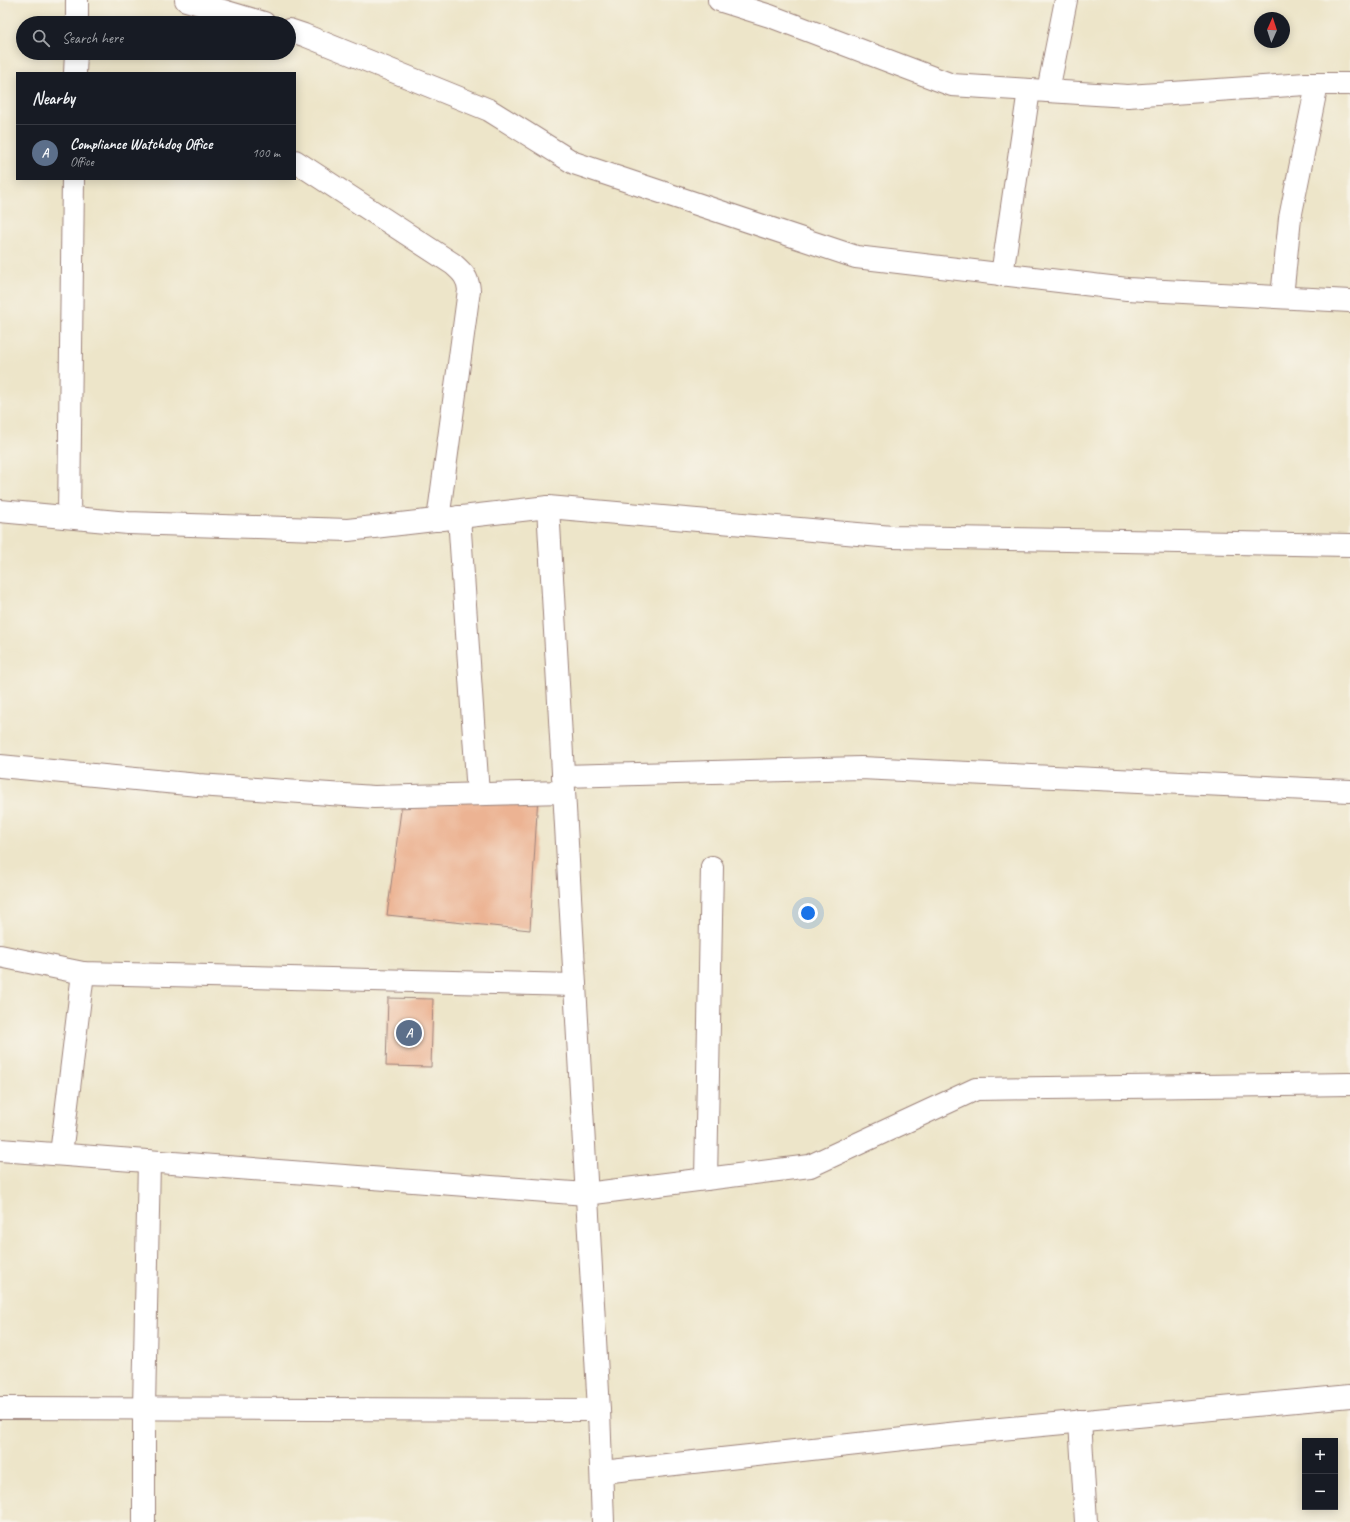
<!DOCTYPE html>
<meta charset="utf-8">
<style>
:root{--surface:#171b24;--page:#20242c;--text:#f1f3f6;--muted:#9ea1a6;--line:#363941;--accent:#d690ce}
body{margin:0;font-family:Caveat,sans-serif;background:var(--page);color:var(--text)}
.controls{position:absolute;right:12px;bottom:12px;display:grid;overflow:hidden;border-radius:0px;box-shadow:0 2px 10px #0003}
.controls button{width:36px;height:36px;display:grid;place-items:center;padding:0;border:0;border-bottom:1px solid var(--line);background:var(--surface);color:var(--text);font:20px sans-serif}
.compass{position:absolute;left:1254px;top:12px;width:36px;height:36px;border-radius:50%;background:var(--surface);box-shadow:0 2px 10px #0003;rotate:3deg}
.you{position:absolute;left:808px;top:913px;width:14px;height:14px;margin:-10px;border:3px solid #fff;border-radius:50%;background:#1a73e8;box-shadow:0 0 0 6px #1a73e833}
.badge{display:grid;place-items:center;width:26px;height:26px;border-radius:50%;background:var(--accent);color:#fff;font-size:13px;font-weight:700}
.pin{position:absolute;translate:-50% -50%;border:2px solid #fff;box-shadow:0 1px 4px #0006}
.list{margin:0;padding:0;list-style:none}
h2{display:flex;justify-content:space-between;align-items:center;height:52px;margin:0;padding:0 16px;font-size:17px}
h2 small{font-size:13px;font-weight:400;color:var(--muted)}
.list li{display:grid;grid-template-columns:26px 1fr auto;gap:12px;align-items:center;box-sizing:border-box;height:56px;padding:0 16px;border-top:1px solid var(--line)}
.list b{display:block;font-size:15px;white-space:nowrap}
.list p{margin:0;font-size:13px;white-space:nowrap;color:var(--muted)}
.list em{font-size:13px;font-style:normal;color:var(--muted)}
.icon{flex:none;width:22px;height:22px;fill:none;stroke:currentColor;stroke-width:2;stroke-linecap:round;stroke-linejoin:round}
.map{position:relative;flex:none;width:1350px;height:1522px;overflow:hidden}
.search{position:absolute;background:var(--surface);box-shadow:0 2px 10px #0003;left:16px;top:16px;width:280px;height:44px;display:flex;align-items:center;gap:10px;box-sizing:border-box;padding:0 14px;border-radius:22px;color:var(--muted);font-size:15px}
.panel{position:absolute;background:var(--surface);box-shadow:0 2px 10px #0003;left:16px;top:72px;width:280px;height:108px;border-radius:0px}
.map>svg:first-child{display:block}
.building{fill:#ecb393}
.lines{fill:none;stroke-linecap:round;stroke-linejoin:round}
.minor-casing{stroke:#9c827a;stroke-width:24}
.minor{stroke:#fff;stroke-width:22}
</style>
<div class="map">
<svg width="1350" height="1522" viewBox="0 0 1350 1522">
<rect width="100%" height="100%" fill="#f7f3e8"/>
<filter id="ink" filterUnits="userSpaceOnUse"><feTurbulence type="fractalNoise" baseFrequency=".025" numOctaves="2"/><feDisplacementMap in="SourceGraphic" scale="8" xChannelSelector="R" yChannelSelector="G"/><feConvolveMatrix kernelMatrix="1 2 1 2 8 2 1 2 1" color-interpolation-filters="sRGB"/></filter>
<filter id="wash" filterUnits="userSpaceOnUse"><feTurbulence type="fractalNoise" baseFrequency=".012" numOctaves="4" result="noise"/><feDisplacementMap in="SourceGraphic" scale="16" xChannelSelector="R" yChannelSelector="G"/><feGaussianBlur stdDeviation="0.9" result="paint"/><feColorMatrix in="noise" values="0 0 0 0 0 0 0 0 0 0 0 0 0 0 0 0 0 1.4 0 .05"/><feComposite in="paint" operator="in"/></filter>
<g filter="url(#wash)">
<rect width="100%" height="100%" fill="#ede5c9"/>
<g id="blocks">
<g class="building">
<polygon points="538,795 530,930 387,915 402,803"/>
<polygon points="388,998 433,999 431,1067 386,1066"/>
</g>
</g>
</g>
<g filter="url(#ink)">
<use href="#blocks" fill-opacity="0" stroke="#9c827a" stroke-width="1"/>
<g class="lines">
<defs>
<g id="minor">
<polyline points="186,0 264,23"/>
<polyline points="719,0 770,16 952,85 1128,96 1306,84 1350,84"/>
<polyline points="77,23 77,0"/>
<polyline points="289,30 304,35 489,110 574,163 856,257 1127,289 1350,301"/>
<polyline points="75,73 76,53"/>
<polyline points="1048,91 1066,0"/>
<path d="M295 161 453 264C462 272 468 277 469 290L438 520"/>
<polyline points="1002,275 1029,90"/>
<polyline points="1282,297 1290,218 1317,84"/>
<polyline points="548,507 599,1410 603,1522"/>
<polyline points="0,511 128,523 348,530 548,507 892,537 1350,545"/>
<polyline points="69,517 73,179"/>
<polyline points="459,517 478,794"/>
<polyline points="0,766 198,785 374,797 564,792"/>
<polyline points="563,776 861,768 1350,791"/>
<polyline points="0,956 83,973 575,985"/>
<polyline points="0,1150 586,1194 810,1166 976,1089 1350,1084"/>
<polyline points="61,1154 83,973"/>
<polyline points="706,1179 712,867"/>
<polyline points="0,1408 599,1410"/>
<polyline points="1080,1421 1086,1522"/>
<polyline points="602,1472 958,1433 1350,1396"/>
<polyline points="144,1522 144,1408 149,1161"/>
</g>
</defs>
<use href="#minor" class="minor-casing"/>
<use href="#minor" class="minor"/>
</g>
</g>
</svg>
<div class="controls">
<button>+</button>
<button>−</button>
</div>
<svg class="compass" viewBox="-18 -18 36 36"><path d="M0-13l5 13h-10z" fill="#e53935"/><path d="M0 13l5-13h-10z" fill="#9ea1a6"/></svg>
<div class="you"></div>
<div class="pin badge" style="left:409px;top:1033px;background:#5c6f8a">A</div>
<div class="search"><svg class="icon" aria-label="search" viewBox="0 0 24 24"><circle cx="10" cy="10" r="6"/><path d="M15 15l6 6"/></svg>Search here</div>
<section class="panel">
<h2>Nearby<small></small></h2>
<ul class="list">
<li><span class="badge" style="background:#5c6f8a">A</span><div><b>Compliance Watchdog Office</b><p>Office</p></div><em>100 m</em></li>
</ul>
</section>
</div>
